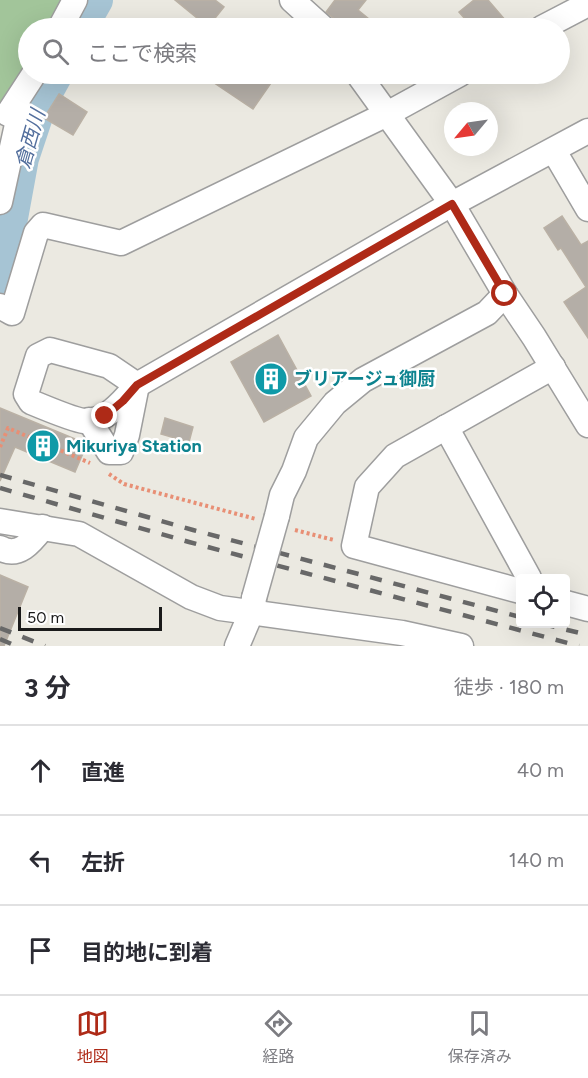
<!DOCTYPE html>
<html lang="ja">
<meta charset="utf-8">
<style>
:root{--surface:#fff;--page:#f7f7f7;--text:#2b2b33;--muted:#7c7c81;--line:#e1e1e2;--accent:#ae2a17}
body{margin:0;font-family:Figtree,"Noto Sans JP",sans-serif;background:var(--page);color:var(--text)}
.controls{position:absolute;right:18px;bottom:18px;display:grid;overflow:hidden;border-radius:6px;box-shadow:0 6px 24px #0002}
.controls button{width:54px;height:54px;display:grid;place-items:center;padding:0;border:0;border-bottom:2px solid var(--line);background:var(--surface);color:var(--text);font:30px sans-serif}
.compass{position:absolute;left:444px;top:102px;width:54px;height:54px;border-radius:50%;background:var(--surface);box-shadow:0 6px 24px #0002;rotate:241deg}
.scale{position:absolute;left:18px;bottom:15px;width:144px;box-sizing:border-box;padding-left:6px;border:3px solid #1a1a1a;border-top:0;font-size:16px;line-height:21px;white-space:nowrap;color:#1a1a1a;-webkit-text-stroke:4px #fff;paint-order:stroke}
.stop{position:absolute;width:18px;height:18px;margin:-14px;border:4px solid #ae2a17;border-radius:50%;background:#fff}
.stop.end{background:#ae2a17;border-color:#fff;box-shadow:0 2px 6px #0008}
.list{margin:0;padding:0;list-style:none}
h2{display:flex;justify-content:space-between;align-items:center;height:78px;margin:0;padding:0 24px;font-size:26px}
h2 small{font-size:20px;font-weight:400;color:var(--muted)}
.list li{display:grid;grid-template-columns:39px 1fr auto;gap:18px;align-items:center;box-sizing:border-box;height:90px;padding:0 24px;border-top:2px solid var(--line)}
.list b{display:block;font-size:22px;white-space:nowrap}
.list em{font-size:20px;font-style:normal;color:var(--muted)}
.icon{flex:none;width:33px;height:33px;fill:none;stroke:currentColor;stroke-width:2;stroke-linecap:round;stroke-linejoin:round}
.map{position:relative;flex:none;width:588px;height:646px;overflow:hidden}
.search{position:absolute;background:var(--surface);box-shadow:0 6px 24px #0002;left:18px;right:18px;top:18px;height:66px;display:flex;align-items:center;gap:15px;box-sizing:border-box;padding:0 21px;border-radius:33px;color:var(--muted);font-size:22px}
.sheet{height:348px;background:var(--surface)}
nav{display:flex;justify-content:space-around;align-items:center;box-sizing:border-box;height:84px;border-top:2px solid var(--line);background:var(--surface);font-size:16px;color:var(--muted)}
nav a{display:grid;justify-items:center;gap:3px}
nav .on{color:var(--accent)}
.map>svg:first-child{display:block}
.forest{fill:#a2c59a}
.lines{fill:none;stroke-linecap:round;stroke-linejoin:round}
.river{stroke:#a6c4d4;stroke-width:34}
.building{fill:#b4aea7;stroke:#bab1a5;stroke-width:1.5}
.minor-casing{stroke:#9e9e9e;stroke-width:27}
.path{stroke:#e88f75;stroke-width:4;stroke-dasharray:3 3;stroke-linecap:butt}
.minor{stroke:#fff;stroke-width:24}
.rail{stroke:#686868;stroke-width:4.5;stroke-dasharray:12 12;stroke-linecap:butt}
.minor-bridge-casing{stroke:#9e9e9e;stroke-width:27;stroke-linecap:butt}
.minor-bridge{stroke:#fff;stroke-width:24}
.route{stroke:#ae2a17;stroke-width:8}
.labels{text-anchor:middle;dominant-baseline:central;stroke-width:5;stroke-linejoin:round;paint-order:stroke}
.culture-label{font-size:18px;font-weight:bold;fill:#0d838f;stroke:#fff;text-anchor:start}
.water-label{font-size:20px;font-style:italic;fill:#536f9d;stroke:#fff}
</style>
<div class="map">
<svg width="588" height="646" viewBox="0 0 588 646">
<rect width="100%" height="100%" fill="#ebe9e1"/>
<polygon class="forest" points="0,0 72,0 59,28 28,28 29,74 0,115"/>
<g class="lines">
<g class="river">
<polyline points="80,28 96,0"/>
<polyline points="0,278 22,158 41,101 56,74"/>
</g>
</g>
<g class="building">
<polygon points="175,0 215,0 224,7 208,27"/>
<polygon points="335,0 366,0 358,10 380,28 346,28 326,12"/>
<polygon points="474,0 488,0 512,28 473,28 459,12"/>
<polygon points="201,74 257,74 271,83 253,109"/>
<polygon points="59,94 87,112 73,135 44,118"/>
<polygon points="562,216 581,245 588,241 588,338 564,302 586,287 561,248 558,250 544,228"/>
<polygon points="278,335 311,396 264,422 231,362"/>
<polygon points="0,408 87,444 75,472 15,447 0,481"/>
<polygon points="165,418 193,427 189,442 161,434"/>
<polygon points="0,575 28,587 4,646 0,646"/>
</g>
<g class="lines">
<defs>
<g id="minor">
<polyline points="292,0 323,28"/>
<polyline points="60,28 75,0"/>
<polyline points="542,28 588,4"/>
<polyline points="358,74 452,204 505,294 534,337 588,425"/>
<polyline points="8,114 34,74"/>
<polyline points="554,151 588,209"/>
<polyline points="0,202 20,111 16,103"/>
<polyline points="0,306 12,313 36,233 43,225 121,243 387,114 460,74"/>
<path d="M137 385 109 366 50 350 38 356 26 394 31 402C43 407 74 420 84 421 107 422 124 400 137 385L441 210 588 131"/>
<polyline points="89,420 109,452 121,452 127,435 137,385"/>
<polyline points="446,427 529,578"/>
<polyline points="277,516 282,495 294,471 306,438 335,403 363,380 487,313 505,294"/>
<polyline points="0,521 79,534 191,597 220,608 402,633 461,646"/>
<path d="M0 548C19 559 32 541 43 527"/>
<polyline points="520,591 354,546 367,487 395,456 553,367"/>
<polyline points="566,603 588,609"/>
<polyline points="237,646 252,611 254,598"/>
</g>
</defs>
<use href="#minor" class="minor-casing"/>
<g class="path">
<polyline points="0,447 8,428 90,463"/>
<polyline points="109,474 124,484 256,519"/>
<polyline points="295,530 334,540"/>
</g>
<use href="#minor" class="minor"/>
<g class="rail">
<polyline points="0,475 193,530 520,617"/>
<polyline points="0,488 189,542 579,646"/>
<polyline points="543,624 588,635"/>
<polyline points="0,628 45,646"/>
<polyline points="0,639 16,646"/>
</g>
<defs>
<polyline id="minor-bridge" points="254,598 277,516"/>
</defs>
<use href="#minor-bridge" class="minor-bridge-casing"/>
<use href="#minor-bridge" class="minor-bridge"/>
</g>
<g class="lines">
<polyline class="route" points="105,416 123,401 137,385 452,204 505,294"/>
</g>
<defs>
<symbol id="building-disc" viewBox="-11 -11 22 22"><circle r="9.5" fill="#0f9aa8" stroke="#fff"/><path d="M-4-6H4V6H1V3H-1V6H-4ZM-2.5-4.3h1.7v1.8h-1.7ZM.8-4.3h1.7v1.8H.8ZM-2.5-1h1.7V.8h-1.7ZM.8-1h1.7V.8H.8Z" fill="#fff"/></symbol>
</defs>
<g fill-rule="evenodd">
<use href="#building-disc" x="252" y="360" width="38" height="38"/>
<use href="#building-disc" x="24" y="427" width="38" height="38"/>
</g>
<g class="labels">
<g class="culture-label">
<text x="294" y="379">ブリアージュ御厨</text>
<text x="66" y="446">Mikuriya Station</text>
</g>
<g class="water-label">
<text transform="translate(30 139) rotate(-74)">倉西川</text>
</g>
</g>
</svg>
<div class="controls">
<button><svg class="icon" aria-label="locate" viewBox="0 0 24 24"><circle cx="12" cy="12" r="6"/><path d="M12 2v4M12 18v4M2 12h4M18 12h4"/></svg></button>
</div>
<svg class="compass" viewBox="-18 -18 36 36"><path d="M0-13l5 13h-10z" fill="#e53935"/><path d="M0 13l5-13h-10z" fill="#7c7c81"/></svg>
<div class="scale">50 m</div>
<div class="stop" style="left:505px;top:294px"></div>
<div class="stop end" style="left:105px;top:416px"></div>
<div class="search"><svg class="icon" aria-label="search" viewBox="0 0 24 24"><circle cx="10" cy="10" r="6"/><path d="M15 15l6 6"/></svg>ここで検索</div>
</div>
<section class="sheet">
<h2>3 分<small>徒歩 · 180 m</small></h2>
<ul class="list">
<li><svg class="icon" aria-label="ahead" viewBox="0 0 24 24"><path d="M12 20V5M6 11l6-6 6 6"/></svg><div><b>直進</b></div><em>40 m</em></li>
<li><svg class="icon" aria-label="left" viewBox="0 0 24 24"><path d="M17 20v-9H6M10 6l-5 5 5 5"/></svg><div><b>左折</b></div><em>140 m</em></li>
<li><svg class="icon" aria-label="arrive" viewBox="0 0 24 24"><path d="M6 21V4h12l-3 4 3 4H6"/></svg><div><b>目的地に到着</b></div></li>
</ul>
</section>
<nav>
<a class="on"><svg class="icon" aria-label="map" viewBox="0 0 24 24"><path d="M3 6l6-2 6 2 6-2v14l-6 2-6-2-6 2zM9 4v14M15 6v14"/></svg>地図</a>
<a><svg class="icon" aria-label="directions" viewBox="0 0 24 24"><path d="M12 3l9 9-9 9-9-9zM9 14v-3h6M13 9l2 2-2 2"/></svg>経路</a>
<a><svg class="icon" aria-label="saved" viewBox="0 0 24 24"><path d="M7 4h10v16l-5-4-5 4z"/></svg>保存済み</a>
</nav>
